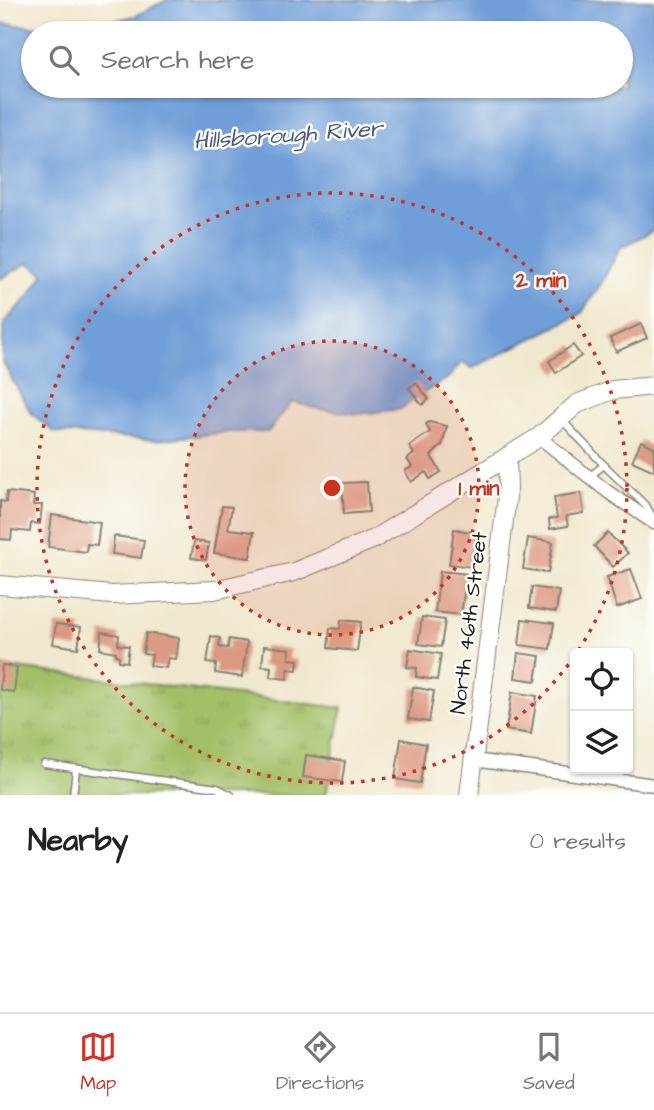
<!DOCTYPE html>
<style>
:root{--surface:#fff;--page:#f6f6f6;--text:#222;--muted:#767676;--line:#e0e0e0;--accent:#d93025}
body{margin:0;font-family:"Architects Daughter",sans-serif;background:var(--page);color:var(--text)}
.controls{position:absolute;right:21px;bottom:21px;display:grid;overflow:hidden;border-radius:7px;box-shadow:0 2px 5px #0004}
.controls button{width:63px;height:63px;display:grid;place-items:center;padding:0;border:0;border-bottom:2px solid var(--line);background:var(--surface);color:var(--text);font:35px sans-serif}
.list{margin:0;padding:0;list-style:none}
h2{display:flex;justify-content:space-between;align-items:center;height:91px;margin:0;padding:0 28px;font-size:30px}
h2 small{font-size:23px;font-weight:400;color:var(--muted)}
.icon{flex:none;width:38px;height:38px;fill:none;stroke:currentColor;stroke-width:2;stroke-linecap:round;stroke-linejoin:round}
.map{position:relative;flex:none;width:654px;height:795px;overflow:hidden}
.search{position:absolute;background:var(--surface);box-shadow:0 2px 5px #0004;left:21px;right:21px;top:21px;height:77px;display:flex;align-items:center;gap:18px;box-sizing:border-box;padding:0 24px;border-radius:38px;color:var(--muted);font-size:26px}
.sheet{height:217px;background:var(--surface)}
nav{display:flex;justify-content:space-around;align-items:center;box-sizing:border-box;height:98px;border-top:2px solid var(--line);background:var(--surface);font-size:19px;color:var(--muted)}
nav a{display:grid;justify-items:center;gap:4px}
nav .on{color:var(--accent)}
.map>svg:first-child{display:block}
.park{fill:url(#park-tufts);stroke:#606e42;stroke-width:2}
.water{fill:#6f9ed8;stroke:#465d7a;stroke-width:2;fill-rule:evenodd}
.building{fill:#dc9a82}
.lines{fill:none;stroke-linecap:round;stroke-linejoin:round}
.lane-casing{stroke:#868275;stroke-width:9}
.street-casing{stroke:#868275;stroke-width:15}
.secondary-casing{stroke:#868275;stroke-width:20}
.lane{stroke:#fff;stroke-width:6}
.street{stroke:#fff;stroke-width:12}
.secondary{stroke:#fff;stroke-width:18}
.ring{fill:none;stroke:#c8321e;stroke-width:3.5;stroke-dasharray:3.5 7}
.labels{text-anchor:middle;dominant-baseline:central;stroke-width:5;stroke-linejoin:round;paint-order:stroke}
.street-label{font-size:21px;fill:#1c1c1c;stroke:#fdfcf7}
.water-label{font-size:23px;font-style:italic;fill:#465d7a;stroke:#fdfcf7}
.centre{fill:#c8321e;stroke:#fdfcf7;stroke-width:3.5}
.ring-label{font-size:21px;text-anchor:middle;font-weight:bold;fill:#c8321e;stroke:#fdfcf7;stroke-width:5;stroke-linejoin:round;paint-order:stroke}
</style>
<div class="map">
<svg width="654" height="795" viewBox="0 0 654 795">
<defs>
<pattern id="park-tufts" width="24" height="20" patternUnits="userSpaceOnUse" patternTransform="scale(1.75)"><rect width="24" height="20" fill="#a3c068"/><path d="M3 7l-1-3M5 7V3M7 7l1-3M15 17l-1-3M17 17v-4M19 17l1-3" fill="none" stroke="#8ca45a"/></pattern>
</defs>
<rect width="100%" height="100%" fill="#fdfcf7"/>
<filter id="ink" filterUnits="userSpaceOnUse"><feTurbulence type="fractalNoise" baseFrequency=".0143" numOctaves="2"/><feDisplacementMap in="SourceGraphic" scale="14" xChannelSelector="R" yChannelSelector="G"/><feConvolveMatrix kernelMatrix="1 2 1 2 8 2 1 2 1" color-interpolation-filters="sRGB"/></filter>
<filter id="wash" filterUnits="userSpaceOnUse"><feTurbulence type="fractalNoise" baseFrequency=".00686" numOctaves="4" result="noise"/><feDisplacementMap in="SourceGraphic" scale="28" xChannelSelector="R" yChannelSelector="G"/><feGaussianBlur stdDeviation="1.57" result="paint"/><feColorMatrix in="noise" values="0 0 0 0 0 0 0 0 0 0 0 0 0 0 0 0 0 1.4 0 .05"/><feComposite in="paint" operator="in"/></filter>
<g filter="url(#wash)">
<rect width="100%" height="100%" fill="#f0e8ce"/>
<polygon class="park" points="0,666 342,708 326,795 0,795"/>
<path class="water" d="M167 0H654V230L620 248 602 282 581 314 472 368 463 362 455 369 451 376 414 399 402 409 359 414 318 409 292 402 268 432H230L156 440 54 432 31 413 2 361 4 323 31 294 44 273 28 263 0 279V23L67 30 135 16ZM33 33H621V86H33Z"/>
<g id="blocks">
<g class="building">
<polygon points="641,324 647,338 616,352 610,338"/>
<polygon points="573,345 581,356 556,373 549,361"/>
<polygon points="416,383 429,399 422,405 409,388"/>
<polygon points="429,422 447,426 442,445 431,456 441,472 430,479 426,472 411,482 405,471 412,467 407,459 414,454 409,446 430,432 426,424"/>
<polygon points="641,441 654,447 654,471 632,461"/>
<polygon points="367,482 369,512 344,514 342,483"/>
<polygon points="7,492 34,495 33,505 42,505 40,524 31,523 30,532 12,530 11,540 0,539 0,501 6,502"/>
<polygon points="581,493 584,513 566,516 568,526 550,529 549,519 557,518 554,497"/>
<polygon points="222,506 232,507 228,529 254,532 250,558 214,553"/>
<polygon points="52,515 100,522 97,545 87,544 86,552 48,547"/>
<polygon points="454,529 477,533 472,567 449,564"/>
<polygon points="608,533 628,553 613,567 594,546"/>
<polygon points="114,536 144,540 141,558 112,554"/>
<polygon points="528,538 553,542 548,573 523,569"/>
<polygon points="194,541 209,543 206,560 191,558"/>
<polygon points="631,569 642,599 617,608 607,577"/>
<polygon points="440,571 467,574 461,615 435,612"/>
<polygon points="532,587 559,591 556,612 529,608"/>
<polygon points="422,617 445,620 441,647 418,644"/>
<polygon points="522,619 554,623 550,649 519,645"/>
<polygon points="341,620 361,622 357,651 328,648 330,628 340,629"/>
<polygon points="56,624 81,627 78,648 53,644"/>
<polygon points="102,632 119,635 118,645 129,646 127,662 119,661 119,656 116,655 116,652 100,649"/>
<polygon points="146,633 179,638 176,659 168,658 166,668 150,666 152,655 143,654"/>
<polygon points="211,636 220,638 219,647 228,648 229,639 247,642 242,677 215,673 216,664 207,663"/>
<polygon points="264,646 290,649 289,659 298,660 297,670 288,669 287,679 270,677 271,667 262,666"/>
<polygon points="410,649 441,654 437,680 416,677 417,668 407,667"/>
<polygon points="518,653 540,656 536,681 515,678"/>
<polygon points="2,665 17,667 14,692 0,690"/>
<polygon points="413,687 434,691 429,722 408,719"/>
<polygon points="512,692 537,696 531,734 506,730"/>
<polygon points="401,739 426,744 420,783 395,779"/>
<polygon points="306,755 345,761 342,782 303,777"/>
</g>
</g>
</g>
<g filter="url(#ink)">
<use href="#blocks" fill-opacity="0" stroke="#868275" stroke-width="2"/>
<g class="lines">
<defs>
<g id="lane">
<polyline points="562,420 604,465 589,477"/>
<polyline points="604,465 647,507 654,520"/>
<polyline points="44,764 217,788 231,795"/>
<polyline points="73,795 76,769"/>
</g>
<g id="street">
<polyline points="539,437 608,492 654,523"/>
<polyline points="474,760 654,785"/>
</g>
<g id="secondary">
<polyline points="0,585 112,595 214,590 294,572 374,539 539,437 577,404 613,390 654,386"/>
<polyline points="469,795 508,489 507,457"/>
</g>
</defs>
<use href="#lane" class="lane-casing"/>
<use href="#street" class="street-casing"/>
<use href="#secondary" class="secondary-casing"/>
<use href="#lane" class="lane"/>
<use href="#street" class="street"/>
<use href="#secondary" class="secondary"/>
</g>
</g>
<circle cx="332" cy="488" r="147" fill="#c8321e" fill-opacity=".12"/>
<g class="ring">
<circle cx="332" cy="488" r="147"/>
<circle cx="332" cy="488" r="295"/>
</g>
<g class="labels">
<g class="street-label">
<text transform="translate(469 623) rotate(-83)">North 46th Street</text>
</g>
<g class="water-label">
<text transform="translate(288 135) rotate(-4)">Hillsborough River</text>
</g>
</g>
<circle cx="332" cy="488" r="10" class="centre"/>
<g class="ring-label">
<text x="541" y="287">2 min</text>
<text x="479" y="495">1 min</text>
</g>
</svg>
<div class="controls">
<button><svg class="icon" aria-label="locate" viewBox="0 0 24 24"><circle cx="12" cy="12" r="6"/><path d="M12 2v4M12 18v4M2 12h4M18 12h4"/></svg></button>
<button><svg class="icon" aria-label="layers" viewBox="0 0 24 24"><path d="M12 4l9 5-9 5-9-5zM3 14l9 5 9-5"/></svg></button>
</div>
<div class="search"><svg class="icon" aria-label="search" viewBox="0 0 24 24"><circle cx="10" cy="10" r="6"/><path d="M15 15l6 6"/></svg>Search here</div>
</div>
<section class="sheet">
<h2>Nearby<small>0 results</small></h2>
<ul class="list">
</ul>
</section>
<nav>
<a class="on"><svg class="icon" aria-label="map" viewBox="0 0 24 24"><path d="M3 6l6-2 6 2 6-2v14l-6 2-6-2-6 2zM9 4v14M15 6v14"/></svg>Map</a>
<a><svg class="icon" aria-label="directions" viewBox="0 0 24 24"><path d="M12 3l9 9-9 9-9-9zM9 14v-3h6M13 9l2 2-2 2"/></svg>Directions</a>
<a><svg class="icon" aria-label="saved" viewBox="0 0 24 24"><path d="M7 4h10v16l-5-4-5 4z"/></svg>Saved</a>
</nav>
